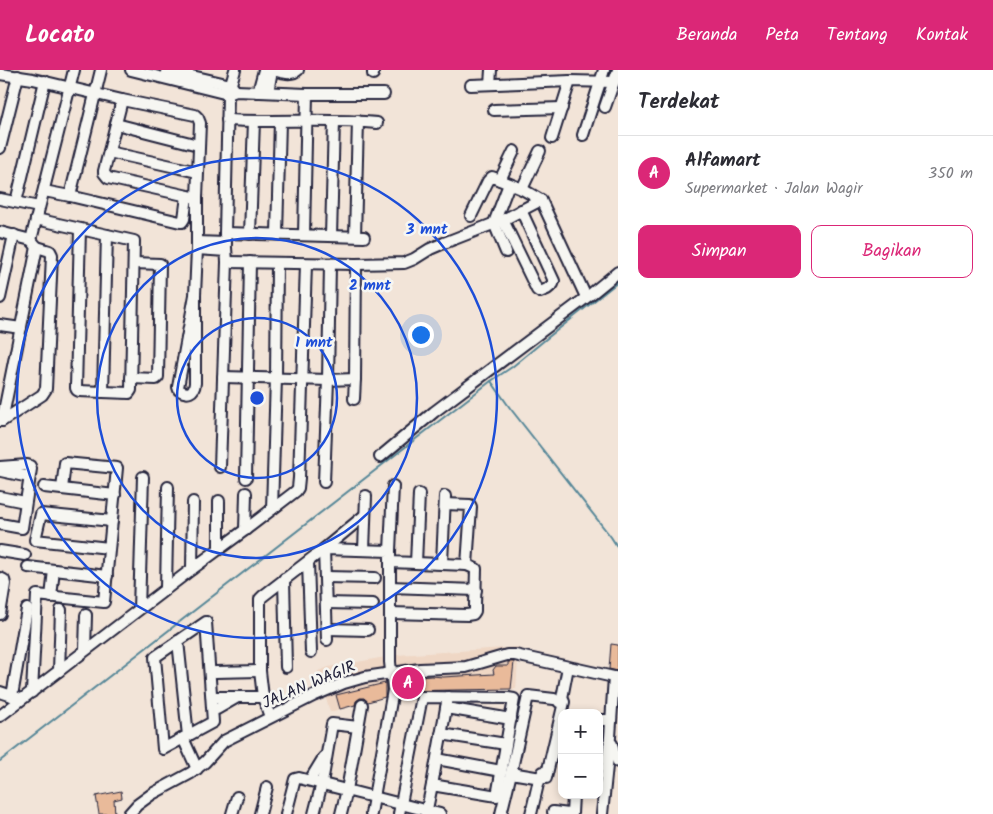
<!DOCTYPE html>
<html lang="id">
<meta charset="utf-8">
<style>
:root{--surface:#fff;--page:#f2f2f3;--text:#2b2b33;--muted:#7c7c81;--line:#e1e1e2;--accent:#db2777}
body{margin:0;font-family:Kalam,sans-serif;background:var(--page);color:var(--text)}
.controls{position:absolute;right:15px;bottom:15px;display:grid;overflow:hidden;border-radius:10px;box-shadow:0 2px 8px #0003}
.controls button{width:45px;height:45px;display:grid;place-items:center;padding:0;border:0;border-bottom:1px solid var(--line);background:var(--surface);color:var(--text);font:25px sans-serif}
.you{position:absolute;left:420px;top:264px;width:18px;height:18px;margin:-12px;border:4px solid #fff;border-radius:50%;background:#1a73e8;box-shadow:0 0 0 8px #1a73e833}
.badge{display:grid;place-items:center;width:32px;height:32px;border-radius:50%;background:var(--accent);color:#fff;font-size:16px;font-weight:700}
.pin{position:absolute;translate:-50% -50%;border:2px solid #fff;box-shadow:0 1px 5px #0006}
.list{margin:0;padding:0;list-style:none}
h2{display:flex;justify-content:space-between;align-items:center;height:65px;margin:0;padding:0 20px;font-size:21px}
h2 small{font-size:16px;font-weight:400;color:var(--muted)}
.list li{display:grid;grid-template-columns:32px 1fr auto;gap:15px;align-items:center;box-sizing:border-box;height:75px;padding:0 20px;border-top:1px solid var(--line)}
.list b{display:block;font-size:19px;white-space:nowrap}
.list p{margin:0;font-size:16px;white-space:nowrap;color:var(--muted)}
.list em{font-size:16px;font-style:normal;color:var(--muted)}
.actions{display:flex;gap:10px;padding:15px 20px}
.actions a{flex:1;padding:11px 0;border:1px solid var(--accent);border-radius:10px;text-align:center;font-size:18px;color:var(--accent)}
.actions .main{background:var(--accent);color:#fff}
.map{position:relative;flex:none;width:618px;height:744px;overflow:hidden}
header{display:flex;align-items:center;gap:30px;box-sizing:border-box;height:70px;padding:0 25px;background:var(--accent);color:#fff}
header strong{font-size:24px}
nav{display:flex;gap:28px;margin-inline-start:auto;font-size:18px}
main{display:flex}
aside{flex:1;background:var(--surface)}
.map>svg:first-child{display:block}
.built{fill:#efd7c5}
.lines{fill:none;stroke-linecap:round;stroke-linejoin:round}
.stream{stroke:#578798;stroke-width:2}
.building{fill:#e9ba9a;stroke:#22223b}
.minor-casing{stroke:#22223b;stroke-width:14}
.minor{stroke:#f6f6f2;stroke-width:10}
.ring{fill:none;stroke:#1d4ed8;stroke-width:2.5}
.labels{text-anchor:middle;dominant-baseline:central;stroke-width:5;stroke-linejoin:round;paint-order:stroke}
.street-label{font-size:16px;fill:#22223b;stroke:#f6f6f2}
.centre{fill:#1d4ed8;stroke:#f6f6f2;stroke-width:2.5}
.ring-label{font-size:15px;text-anchor:middle;font-weight:bold;fill:#1d4ed8;stroke:#f6f6f2;stroke-width:5;stroke-linejoin:round;paint-order:stroke}
</style>
<header>
<strong>Locato</strong>
<nav><a>Beranda</a><a>Peta</a><a>Tentang</a><a>Kontak</a></nav>
</header>
<main>
<div class="map">
<svg width="618" height="744" viewBox="0 0 618 744">
<rect width="100%" height="100%" fill="#f2e4d8"/>
<filter id="ink" filterUnits="userSpaceOnUse"><feTurbulence type="fractalNoise" baseFrequency=".02" numOctaves="2"/><feDisplacementMap in="SourceGraphic" scale="10" xChannelSelector="R" yChannelSelector="G"/><feConvolveMatrix kernelMatrix="1 2 1 2 8 2 1 2 1" color-interpolation-filters="sRGB"/></filter>
<g filter="url(#ink)">
<polygon class="built" points="519,577 516,619 399,621 386,619 385,627 330,642 318,601 329,597 397,585"/>
<g class="lines">
<g class="stream">
<polyline points="491,311 510,338 611,467 618,478"/>
<polyline points="0,691 417,368 491,311 512,297 546,269 618,212"/>
</g>
</g>
<g class="building">
<polygon points="611,574 618,575 618,601 609,599"/>
<polygon points="508,592 514,592 511,619 400,621 403,608 432,606 443,607 494,604 493,600 496,596 508,596"/>
<polygon points="385,613 385,627 368,632 364,628 360,628 356,631 355,635 340,639 336,625"/>
<polygon points="121,721 122,728 114,730 115,744 99,744 96,726"/>
</g>
<g class="lines">
<defs>
<g id="minor">
<polyline points="131,0 228,24 236,21 307,24 384,24"/>
<polyline points="166,0 231,15 235,20"/>
<path d="M273 0C282 2 291 6 298 0"/>
<path d="M0 4 33 9 122 30 195 45 198 48 200 53 197 128V179L195 225V313C194 323 188 325 179 320L178 317 195 225"/>
<polyline points="373,4 373,0"/>
<polyline points="490,14 491,0"/>
<polyline points="471,15 570,11 614,12"/>
<polyline points="258,22 264,0"/>
<polyline points="268,22 272,0"/>
<polyline points="122,30 104,101 104,103 108,108 197,128"/>
<polyline points="605,37 618,0"/>
<polyline points="494,40 562,38"/>
<path d="M227 50C277 53 327 48 377 53"/>
<polyline points="116,54 198,75"/>
<polyline points="583,65 604,0"/>
<polyline points="552,68 570,11"/>
<polyline points="0,78 18,6"/>
<polyline points="109,82 198,102"/>
<polyline points="500,110 514,81"/>
<polyline points="522,119 540,81"/>
<polyline points="44,121 70,126 180,152 182,152 184,149 187,126"/>
<polyline points="70,126 101,0"/>
<polyline points="0,129 39,137"/>
<polyline points="16,132 45,11"/>
<polyline points="471,146 488,111 492,107 500,110 522,119 541,130 586,227"/>
<polyline points="36,149 134,171 131,320 129,323 103,322"/>
<polyline points="503,150 537,220 540,222 547,219 553,214 554,211 521,140"/>
<polyline points="80,159 76,318 77,320 79,321 103,322 107,165"/>
<polyline points="0,162 31,170 37,177 50,181 52,185 46,319 42,325 2,351 0,351"/>
<polyline points="225,163 364,167"/>
<polyline points="250,164 254,51"/>
<polyline points="277,164 280,51"/>
<polyline points="304,165 307,24"/>
<polyline points="331,166 334,51"/>
<polyline points="355,166 358,51"/>
<polyline points="31,170 74,0"/>
<polyline points="197,172 226,173"/>
<polyline points="197,179 226,181"/>
<polyline points="506,182 494,153 509,114"/>
<polyline points="227,192 356,194 404,193 414,189 430,179 444,173 503,150 541,130"/>
<polyline points="0,228 14,165"/>
<polyline points="0,255 21,258"/>
<polyline points="223,307 328,310 355,309 356,194"/>
<polyline points="131,308 156,309 158,307 160,194 134,193"/>
<polyline points="354,329 355,309"/>
<polyline points="2,351 37,177"/>
<polyline points="380,387 434,342 591,224 618,202"/>
<polyline points="0,397 27,395 30,396 31,399 22,458 0,454"/>
<polyline points="220,397 227,192 225,163 228,24 235,0"/>
<polyline points="1,401 29,407"/>
<polyline points="246,408 250,192"/>
<polyline points="324,412 328,310 330,194"/>
<polyline points="44,417 115,425"/>
<polyline points="0,427 25,432"/>
<polyline points="219,431 219,479"/>
<polyline points="445,434 470,435 471,437 467,495"/>
<polyline points="272,439 276,308 277,193"/>
<polyline points="245,460 246,423"/>
<polyline points="109,478 35,470 41,444 112,451"/>
<polyline points="364,480 366,426"/>
<polyline points="0,481 25,485"/>
<polyline points="390,481 393,416"/>
<polyline points="308,492 311,582"/>
<polyline points="416,493 419,424"/>
<polyline points="442,493 445,426"/>
<polyline points="28,497 107,506"/>
<polyline points="192,499 193,432"/>
<polyline points="325,507 375,508"/>
<polyline points="0,508 4,510 5,514 0,544"/>
<polyline points="284,509 286,597"/>
<polyline points="390,517 390,492"/>
<polyline points="166,518 168,417"/>
<polyline points="51,527 54,500"/>
<polyline points="326,533 373,534"/>
<polyline points="139,539 143,407"/>
<polygon points="206,552 213,652 163,679 155,587"/>
<polyline points="327,559 368,560"/>
<polyline points="327,570 324,479 365,445"/>
<polyline points="178,571 188,666"/>
<polyline points="85,580 86,545"/>
<polyline points="59,601 61,540"/>
<polyline points="215,602 260,601"/>
<polyline points="0,622 18,628"/>
<polyline points="32,622 37,525 104,532 117,398 65,393 62,419"/>
<polyline points="12,626 27,539"/>
<polyline points="216,627 263,627"/>
<polyline points="554,629 528,626 511,703 541,708 546,708 564,632 562,628"/>
<polyline points="559,632 562,628 568,597"/>
<polyline points="446,638 511,649"/>
<polyline points="217,639 236,628"/>
<polyline points="0,646 192,499 245,460 296,421 298,418 299,408 306,194"/>
<polyline points="270,647 263,627 260,601 260,529 263,526 324,479 390,481 390,492 467,495 476,499 475,535 475,541 473,544 467,545 390,543"/>
<polyline points="599,650 611,650"/>
<polyline points="441,664 506,674"/>
<polyline points="183,668 197,699"/>
<polyline points="612,674 614,683 618,692"/>
<polyline points="437,689 501,701"/>
<polyline points="310,710 324,687"/>
<polyline points="432,715 448,627"/>
<polyline points="553,742 569,744"/>
<polyline points="129,744 137,735 152,724 191,703 205,692 224,671 313,626 344,613 365,607 392,603 420,599 466,597 507,585 515,585 618,608"/>
<polyline points="232,744 237,727"/>
<polyline points="260,744 267,717"/>
<polyline points="286,744 295,709 299,708 440,744"/>
<polyline points="314,744 322,713 332,654 358,657"/>
<polyline points="341,744 347,720 362,635"/>
<polyline points="371,744 393,620 390,592 390,517 476,520"/>
<polyline points="399,744 422,627 508,628 514,629 497,726 432,715 426,744"/>
<polyline points="501,744 511,703"/>
<polyline points="531,744 538,714 543,702"/>
<polyline points="572,744 573,725"/>
<polyline points="602,744 610,667 614,607"/>
</g>
</defs>
<use href="#minor" class="minor-casing"/>
<use href="#minor" class="minor"/>
</g>
</g>
<g class="ring">
<circle cx="257" cy="328" r="80"/>
<circle cx="257" cy="328" r="160"/>
<circle cx="257" cy="328" r="240"/>
</g>
<g class="labels">
<g class="street-label">
<text transform="translate(309 615) rotate(-23)">JALAN WAGIR</text>
</g>
</g>
<circle cx="257" cy="328" r="8" class="centre"/>
<g class="ring-label">
<text x="427" y="164">3 mnt</text>
<text x="370" y="220">2 mnt</text>
<text x="314" y="277">1 mnt</text>
</g>
</svg>
<div class="controls">
<button>+</button>
<button>−</button>
</div>
<div class="you"></div>
<div class="pin badge" style="left:408px;top:613px">A</div>
</div>
<aside>
<h2>Terdekat<small></small></h2>
<ul class="list">
<li><span class="badge">A</span><div><b>Alfamart</b><p>Supermarket · Jalan Wagir</p></div><em>350 m</em></li>
</ul>
<div class="actions"><a class="main">Simpan</a><a>Bagikan</a></div>
</aside>
</main>
